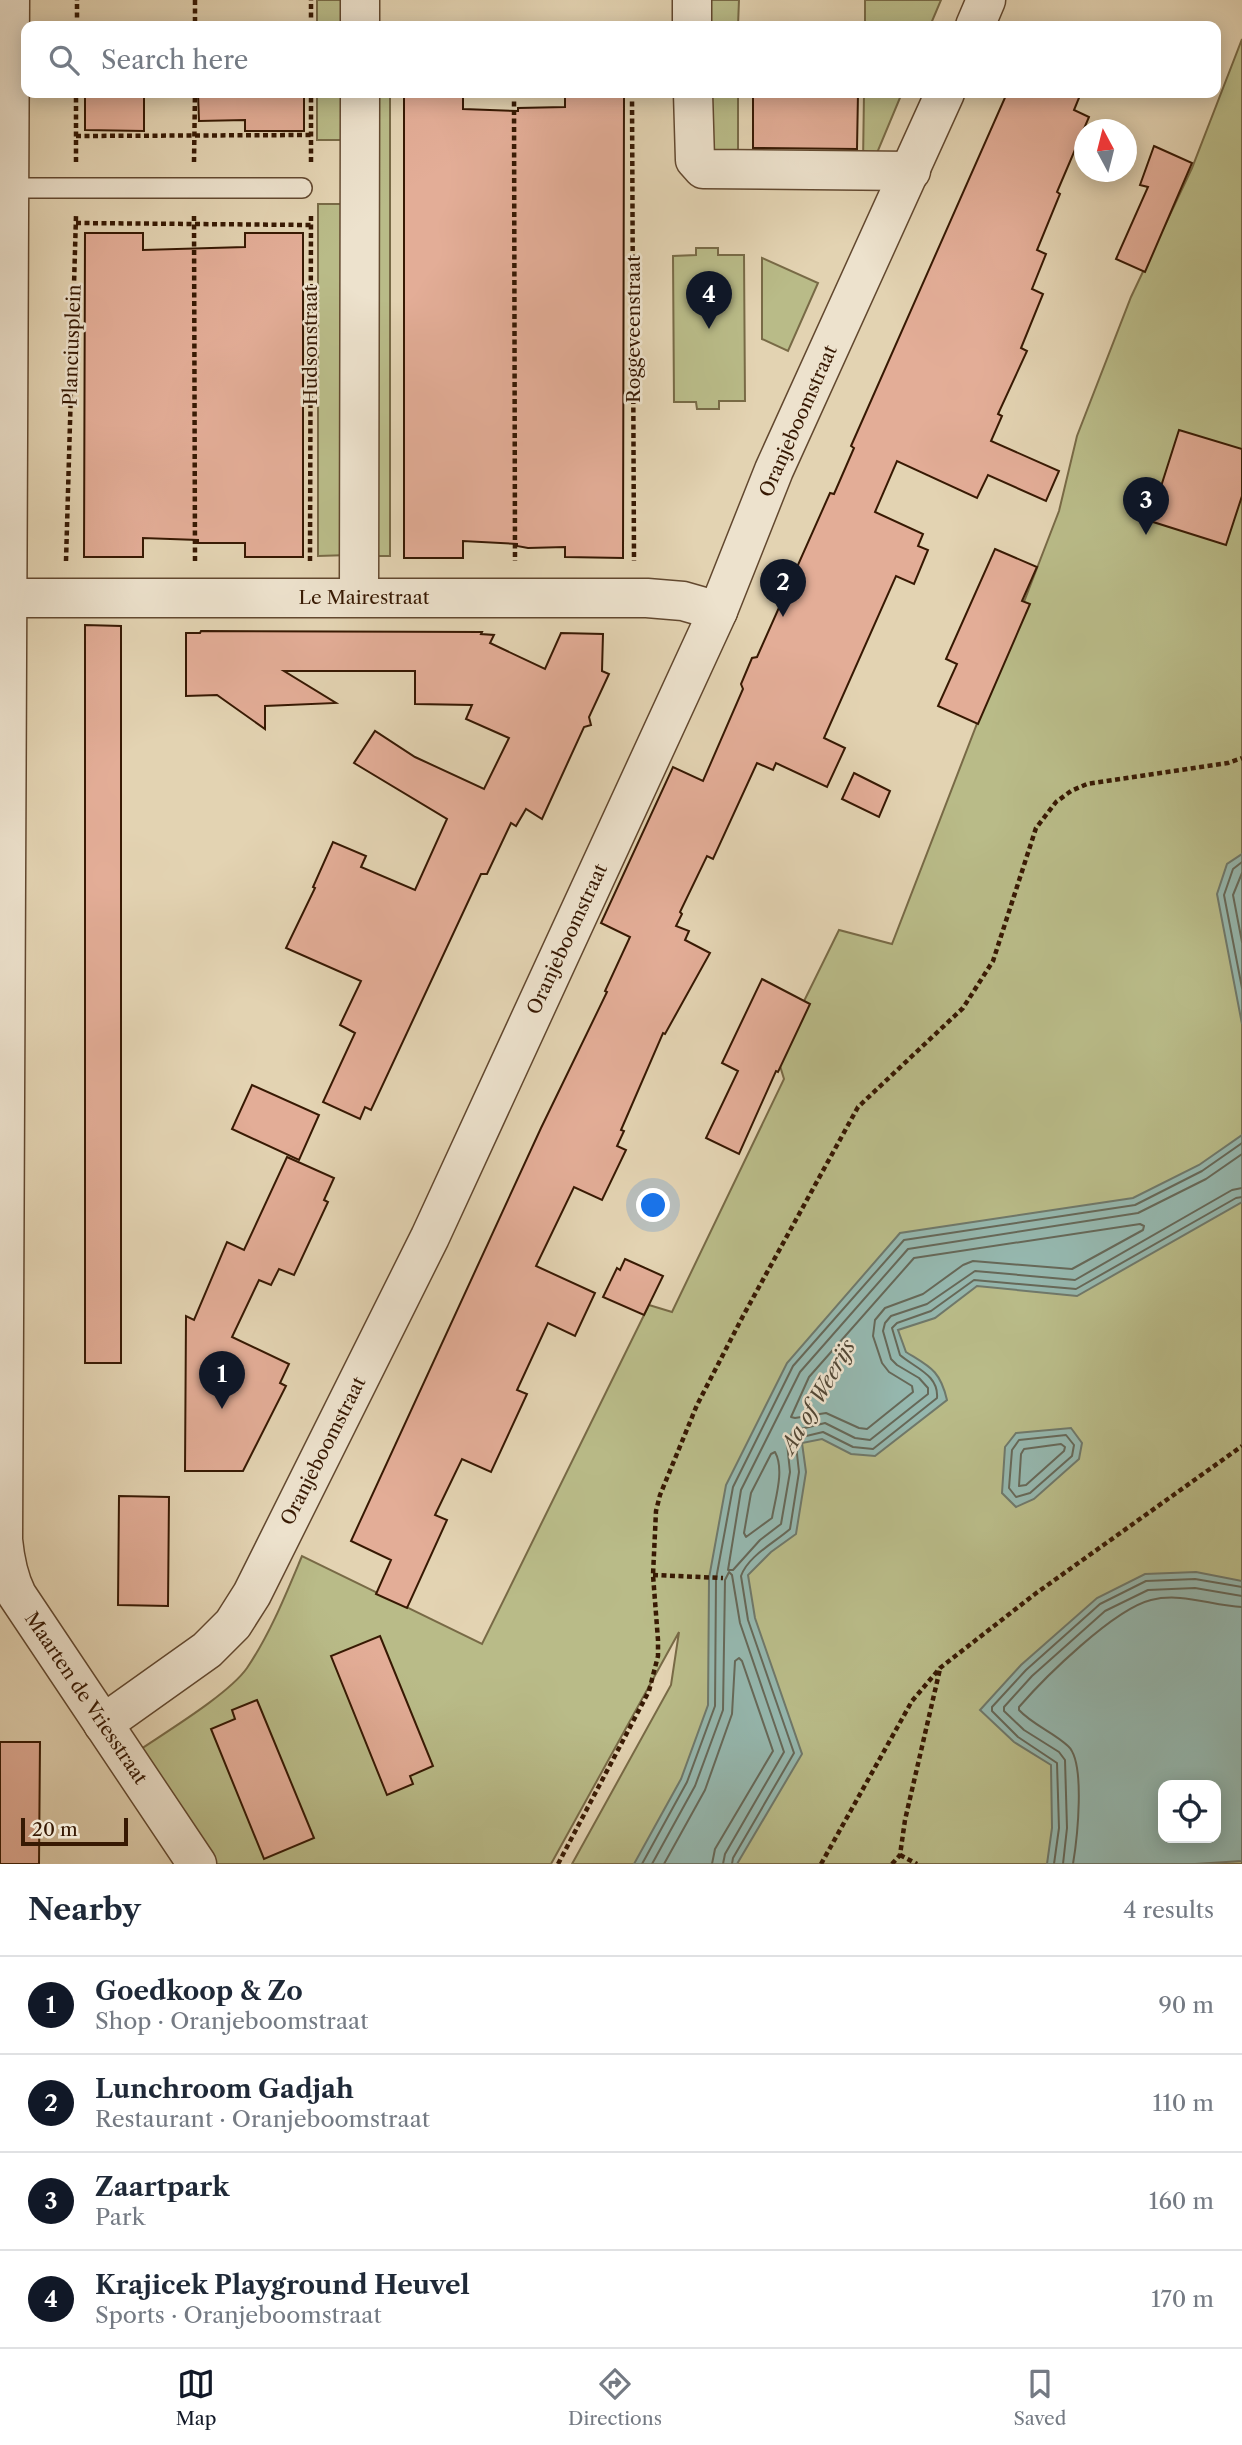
<!DOCTYPE html>
<meta charset="utf-8">
<style>
:root{--surface:#fff;--page:#f6f6f7;--text:#1f2937;--muted:#747a83;--line:#e0e1e3;--accent:#111827}
body{margin:0;font-family:"Libre Caslon Text",serif;background:var(--page);color:var(--text)}
.controls{position:absolute;right:21px;bottom:21px;display:grid;overflow:hidden;border-radius:14px;box-shadow:0 4px 18px #0003}
.controls button{width:63px;height:63px;display:grid;place-items:center;padding:0;border:0;border-bottom:2px solid var(--line);background:var(--surface);color:var(--text);font:35px sans-serif}
.compass{position:absolute;left:1074px;top:119px;width:63px;height:63px;border-radius:50%;background:var(--surface);box-shadow:0 4px 18px #0003;rotate:353deg}
.scale{position:absolute;left:21px;bottom:18px;width:107px;box-sizing:border-box;padding-left:7px;border:4px solid #371903;border-top:0;font-size:19px;line-height:24px;white-space:nowrap;color:#371903;-webkit-text-stroke:5px #ede2cd;paint-order:stroke}
.you{position:absolute;left:654px;top:1206px;width:24px;height:24px;margin:-18px;border:5px solid #fff;border-radius:50%;background:#1a73e8;box-shadow:0 0 0 10px #1a73e833}
.badge{display:grid;place-items:center;width:46px;height:46px;border-radius:50%;background:var(--accent);color:#fff;font-size:23px;font-weight:700}
.pin{position:absolute;translate:-50% -58px;filter:drop-shadow(0 2px 4px #0008)}
.pin::after{content:'';position:absolute;top:37px;width:24px;height:21px;background:inherit;clip-path:polygon(0 0,100% 0,50% 100%)}
.list{margin:0;padding:0;list-style:none}
h2{display:flex;justify-content:space-between;align-items:center;height:91px;margin:0;padding:0 28px;font-size:30px}
h2 small{font-size:23px;font-weight:400;color:var(--muted)}
.list li{display:grid;grid-template-columns:46px 1fr auto;gap:21px;align-items:center;box-sizing:border-box;height:98px;padding:0 28px;border-top:2px solid var(--line)}
.list b{display:block;font-size:26px;white-space:nowrap}
.list p{margin:0;font-size:23px;white-space:nowrap;color:var(--muted)}
.list em{font-size:23px;font-style:normal;color:var(--muted)}
.icon{flex:none;width:38px;height:38px;fill:none;stroke:currentColor;stroke-width:2;stroke-linecap:round;stroke-linejoin:round}
.map{position:relative;flex:none;width:1242px;height:1864px;overflow:hidden}
.search{position:absolute;background:var(--surface);box-shadow:0 4px 18px #0003;left:21px;right:21px;top:21px;height:77px;display:flex;align-items:center;gap:18px;box-sizing:border-box;padding:0 24px;border-radius:14px;color:var(--muted);font-size:26px}
.sheet{height:483px;background:var(--surface)}
nav{display:flex;justify-content:space-around;align-items:center;box-sizing:border-box;height:98px;border-top:2px solid var(--line);background:var(--surface);font-size:19px;color:var(--muted)}
nav a{display:grid;justify-items:center;gap:4px}
nav .on{color:var(--accent)}
.map>svg:first-child{display:block}
.green{fill:#b9bb88;stroke:#786a46;stroke-width:2;fill-rule:evenodd}
.water{fill:#95b7ae;stroke:#6f786a;stroke-width:2;fill-rule:evenodd}
.lines{fill:none;stroke-linecap:round;stroke-linejoin:round}
.shore{stroke:#666858;stroke-width:2}
.building{fill:#e3ad97;stroke:#371903;stroke-width:2}
.service-casing{stroke:#62482f;stroke-width:22}
.minor-casing{stroke:#62482f;stroke-width:41}
.path{stroke:#371903;stroke-width:4.5;stroke-dasharray:5 3.5;stroke-linecap:butt}
.service{stroke:#ede2cd;stroke-width:19}
.minor{stroke:#ede2cd;stroke-width:38}
.labels{text-anchor:middle;dominant-baseline:central;stroke-width:5;stroke-linejoin:round;paint-order:stroke}
.street-label{font-size:19px;fill:#371903;stroke:#ede2cd}
.water-label{font-size:21px;font-style:italic;fill:#534836;stroke:#ede2cd}
</style>
<div class="map">
<svg width="1242" height="1864" viewBox="0 0 1242 1864">
<rect width="100%" height="100%" fill="#e3d3b2"/>
<filter id="stains"><feTurbulence type="fractalNoise" baseFrequency=".00286" numOctaves="4"/><feColorMatrix values="0 0 0 0 .2 0 0 0 0 .09 0 0 0 0 .02 0 0 0 .5 -.17"/></filter>
<radialGradient id="worn" r=".72"><stop offset=".6" stop-color="#630" stop-opacity="0"/><stop offset="1" stop-color="#630" stop-opacity=".3"/></radialGradient>
<g class="green">
<rect x="317" y="0" width="32" height="26"/>
<polygon points="703,0 739,0 738,26 703,26"/>
<polygon points="865,0 941,0 930,26 865,26"/>
<path d="M1242 39V1864H572L671 1685 679 1632 551 1864H214L135 1753C164 1733 228 1695 247 1668 270 1634 286 1594 302 1556L482 1644 649 1305 672 1312 784 1079 777 1056 839 930 892 944 1059 511 1077 436 1131 297 1192 168ZM1163 1785H1216V1838H1163Z"/>
<rect x="317" y="93" width="33" height="47"/>
<polygon points="370,93 390,93 390,556 368,556"/>
<polygon points="703,93 738,93 738,160 709,151"/>
<polygon points="864,93 902,93 872,165 863,164"/>
<polygon points="318,204 350,204 350,555 318,556"/>
<polygon points="696,248 718,248 718,255 744,255 745,401 719,401 719,409 697,409 696,402 674,402 673,256 696,255"/>
<polygon points="762,258 818,283 788,351 762,339"/>
</g>
<g class="water">
<polygon points="1242,854 1242,1024 1217,894 1227,864"/>
<path d="M1242 1135V1202L1077 1296 977 1286 935 1318 898 1330 906 1352C930 1367 940 1370 947 1400L875 1456 851 1454 822 1439 802 1443 806 1472 796 1534 771 1552 748 1575 755 1618 802 1754 737 1864H634L681 1779 708 1705 709 1578 726 1485 787 1363 900 1233 1133 1198 1199 1165Z"/>
<polygon points="1071,1428 1082,1443 1079,1459 1034,1499 1016,1507 1002,1493 1005,1447 1016,1433"/>
<path d="M1196 1572 1242 1581V1861L1195 1864H1047L1052 1828 1051 1765 1014 1742 980 1710 1021 1665 1097 1598 1145 1574ZM1216 1785V1838H1163V1785Z"/>
</g>
<g class="lines">
<g class="shore">
<polyline points="1242,862 1233,869 1224,895 1242,988"/>
<polyline points="1242,873 1233,895 1242,942"/>
<polyline points="1242,1154 1206,1179 1138,1213 908,1249 800,1372 741,1490 728,1570 733,1570 760,1540 781,1524 790,1472 787,1443 793,1431 825,1423 855,1438 870,1440 928,1394 928,1388 919,1378 897,1365 891,1359 883,1331 885,1323 891,1316 927,1304 975,1271 1075,1280 1232,1190 1242,1188"/>
<polygon points="1140,1224 1144,1226 1143,1230 1072,1269 973,1261 963,1265 923,1294 885,1308 875,1320 873,1336 882,1363 889,1372 912,1386 913,1392 867,1429 859,1428 826,1413 795,1418 791,1417 809,1377 914,1258"/>
<polygon points="1066,1435 1074,1445 1072,1456 1030,1493 1016,1497 1009,1488 1012,1450 1019,1440"/>
<polygon points="1061,1444 1065,1447 1064,1451 1026,1485 1019,1486 1021,1454 1024,1449"/>
<path d="M775 1452C785 1470 775 1499 772 1518L746 1537 744 1533 751 1493 771 1454Z"/>
<polyline points="642,1864 687,1782 715,1706 716,1579 733,1487 793,1366 904,1240 1135,1205 1202,1171 1242,1143"/>
<polyline points="652,1864 695,1786 723,1710 725,1580 729,1572 732,1575 740,1623 784,1752 725,1854 723,1864"/>
<polyline points="664,1864 705,1790 732,1714 735,1661 739,1658 742,1661 773,1751 715,1849 712,1864"/>
<path d="M732 1864 733 1858 794 1753 748 1620 741 1576C748 1556 774 1543 790 1529L799 1472 796 1445 798 1438 823 1432 853 1447 873 1449 937 1398C939 1375 915 1368 900 1355L892 1328 897 1323 931 1311 974 1280 1076 1289 1236 1198 1242 1197"/>
<polyline points="1054,1864 1059,1828 1057,1763 1018,1737 992,1711 992,1707 1026,1670 1100,1604 1146,1581 1195,1579 1242,1587"/>
<polyline points="1063,1864 1067,1828 1065,1760 1059,1752 1024,1730 1004,1711 1004,1707 1032,1676 1105,1611 1148,1590 1195,1588 1242,1596"/>
<path d="M1073 1864C1077 1840 1086 1762 1068 1746 1053 1732 1033 1725 1019 1710V1707C1045 1677 1114 1609 1151 1600 1182 1592 1212 1606 1242 1607"/>
</g>
</g>
<g class="building">
<polygon points="85,93 144,93 144,131 85,130"/>
<polygon points="198,93 304,93 304,131 245,131 245,120 199,121"/>
<polygon points="753,93 858,93 857,149 753,148"/>
<polygon points="1007,93 1081,93 1074,110 1089,117 1057,192 1060,194 1037,250 1046,254 1032,289 1043,294 1021,348 1027,351 998,414 1002,416 991,441 1059,471 1046,501 988,475 977,498 897,461 875,512 923,534 918,546 928,550 914,584 896,576 824,738 845,748 827,787 776,763 773,770 757,763 713,859 707,856 680,912 682,914 676,926 689,931 685,940 710,953 665,1034 663,1033 621,1130 624,1131 617,1146 626,1150 602,1200 574,1187 536,1266 595,1293 575,1336 548,1323 517,1390 527,1394 491,1472 462,1459 435,1515 447,1520 407,1608 376,1594 391,1560 351,1541 541,1128 607,992 605,991 630,937 601,923 673,767 703,781 743,689 741,684 752,658 757,657 830,493 834,494 854,448 851,446"/>
<polygon points="404,96 463,96 463,109 518,111 518,108 565,107 565,97 624,97 623,558 565,557 565,547 528,548 517,546 517,544 463,541 463,558 404,558"/>
<polygon points="1154,146 1192,163 1145,272 1116,259 1148,187 1140,185"/>
<polygon points="85,233 143,233 143,250 245,247 245,233 303,233 303,557 245,557 245,543 198,543 198,540 143,538 143,557 84,557"/>
<polygon points="1179,430 1242,449 1242,496 1226,545 1150,521"/>
<polygon points="995,549 1037,567 1022,601 1030,604 978,724 938,706 957,664 946,659"/>
<polygon points="85,625 121,626 121,1363 85,1363"/>
<polygon points="201,631 482,632 481,634 494,635 490,643 545,669 561,633 603,634 602,671 609,674 589,717 591,725 584,727 542,819 526,809 516,826 511,823 487,874 481,874 371,1110 365,1107 360,1119 323,1102 355,1033 340,1025 361,981 286,948 315,888 313,887 333,842 366,856 361,867 415,890 447,819 354,763 375,731 415,757 484,789 509,738 466,719 472,705 415,704 415,671 284,671 336,703 265,706 265,729 217,695 186,696 186,633 200,633"/>
<polygon points="854,773 890,791 879,817 842,799"/>
<polygon points="762,979 810,1004 778,1072 776,1071 739,1154 706,1138 738,1071 722,1063"/>
<polygon points="252,1085 319,1115 299,1160 232,1129"/>
<polygon points="287,1157 334,1178 324,1200 328,1202 294,1275 279,1269 271,1285 259,1280 232,1337 289,1364 280,1383 286,1386 243,1471 185,1471 186,1316 194,1320 227,1242 244,1250"/>
<polygon points="625,1259 663,1276 644,1315 603,1297 617,1268 620,1270"/>
<polygon points="119,1496 169,1497 168,1606 118,1605"/>
<polygon points="380,1636 433,1766 410,1776 413,1784 387,1795 331,1656"/>
<polygon points="257,1700 314,1838 264,1859 211,1729 235,1719 232,1710"/>
<polygon points="0,1742 40,1742 39,1864 0,1864"/>
</g>
<g class="lines">
<defs>
<polyline id="service" points="10,188 302,188"/>
<g id="minor">
<path d="M10 0 3 1540C5 1560 8 1577 17 1595L197 1864"/>
<polyline points="360,0 360,26"/>
<polyline points="692,26 692,0"/>
<polyline points="975,26 986,0"/>
<polyline points="693,93 695,160 703,169 911,171"/>
<polyline points="359,597 360,93"/>
<polyline points="8,598 647,598 683,601 718,611"/>
<polyline points="103,1724 207,1650 233,1624 252,1594 430,1237 718,611 774,470 945,93"/>
</g>
</defs>
<use href="#service" class="service-casing"/>
<use href="#minor" class="minor-casing"/>
<g class="path">
<polyline points="195,0 195,26"/>
<polyline points="77,26 77,0"/>
<polyline points="311,26 311,0"/>
<polyline points="514,93 515,561"/>
<polyline points="632,93 634,561"/>
<polyline points="76,136 311,135"/>
<polyline points="76,162 76,93"/>
<polyline points="194,162 195,93"/>
<polyline points="311,162 311,93"/>
<polyline points="194,216 195,561"/>
<polyline points="76,223 311,225"/>
<polyline points="66,561 76,216"/>
<polyline points="310,561 311,213"/>
<polyline points="653,1575 723,1578"/>
<polyline points="900,1855 917,1864"/>
<polyline points="558,1864 649,1691 658,1656 658,1640 653,1575 656,1511 660,1495 697,1405 743,1316 858,1107 963,1008 993,961 1036,828 1056,802 1071,791 1087,784 1228,763 1242,758"/>
<polyline points="821,1864 912,1701 940,1668 1035,1594 1242,1446"/>
<polyline points="892,1864 900,1855 905,1820 940,1669"/>
</g>
<use href="#service" class="service"/>
<use href="#minor" class="minor"/>
</g>
<g class="labels">
<g class="street-label">
<text transform="translate(633 329) rotate(-90)">Roggeveenstraat</text>
<text transform="translate(72 345) rotate(-88)">Planciusplein</text>
<text transform="translate(310 345) rotate(-90)">Hudsonstraat</text>
<text transform="translate(798 421) rotate(-66)">Oranjeboomstraat</text>
<text x="364" y="597">Le Mairestraat</text>
<text transform="translate(567 939) rotate(-65)">Oranjeboomstraat</text>
<text transform="translate(323 1451) rotate(-63)">Oranjeboomstraat</text>
<text transform="translate(86 1698) rotate(56)">Maarten de Vriesstraat</text>
</g>
<g class="water-label">
<text transform="translate(818 1396) rotate(-60)">Aa of Weerijs</text>
</g>
</g>
<rect width="100%" height="100%" filter="url(#stains)"/>
<rect width="100%" height="100%" fill="url(#worn)"/>
</svg>
<div class="controls">
<button><svg class="icon" aria-label="locate" viewBox="0 0 24 24"><circle cx="12" cy="12" r="6"/><path d="M12 2v4M12 18v4M2 12h4M18 12h4"/></svg></button>
</div>
<svg class="compass" viewBox="-18 -18 36 36"><path d="M0-13l5 13h-10z" fill="#e53935"/><path d="M0 13l5-13h-10z" fill="#747a83"/></svg>
<div class="scale">20 m</div>
<div class="you"></div>
<div class="pin badge" style="left:222px;top:1409px">1</div>
<div class="pin badge" style="left:783px;top:617px">2</div>
<div class="pin badge" style="left:1146px;top:535px">3</div>
<div class="pin badge" style="left:709px;top:329px">4</div>
<div class="search"><svg class="icon" aria-label="search" viewBox="0 0 24 24"><circle cx="10" cy="10" r="6"/><path d="M15 15l6 6"/></svg>Search here</div>
</div>
<section class="sheet">
<h2>Nearby<small>4 results</small></h2>
<ul class="list">
<li><span class="badge">1</span><div><b>Goedkoop &amp; Zo</b><p>Shop · Oranjeboomstraat</p></div><em>90 m</em></li>
<li><span class="badge">2</span><div><b>Lunchroom Gadjah</b><p>Restaurant · Oranjeboomstraat</p></div><em>110 m</em></li>
<li><span class="badge">3</span><div><b>Zaartpark</b><p>Park</p></div><em>160 m</em></li>
<li><span class="badge">4</span><div><b>Krajicek Playground Heuvel</b><p>Sports · Oranjeboomstraat</p></div><em>170 m</em></li>
</ul>
</section>
<nav>
<a class="on"><svg class="icon" aria-label="map" viewBox="0 0 24 24"><path d="M3 6l6-2 6 2 6-2v14l-6 2-6-2-6 2zM9 4v14M15 6v14"/></svg>Map</a>
<a><svg class="icon" aria-label="directions" viewBox="0 0 24 24"><path d="M12 3l9 9-9 9-9-9zM9 14v-3h6M13 9l2 2-2 2"/></svg>Directions</a>
<a><svg class="icon" aria-label="saved" viewBox="0 0 24 24"><path d="M7 4h10v16l-5-4-5 4z"/></svg>Saved</a>
</nav>
